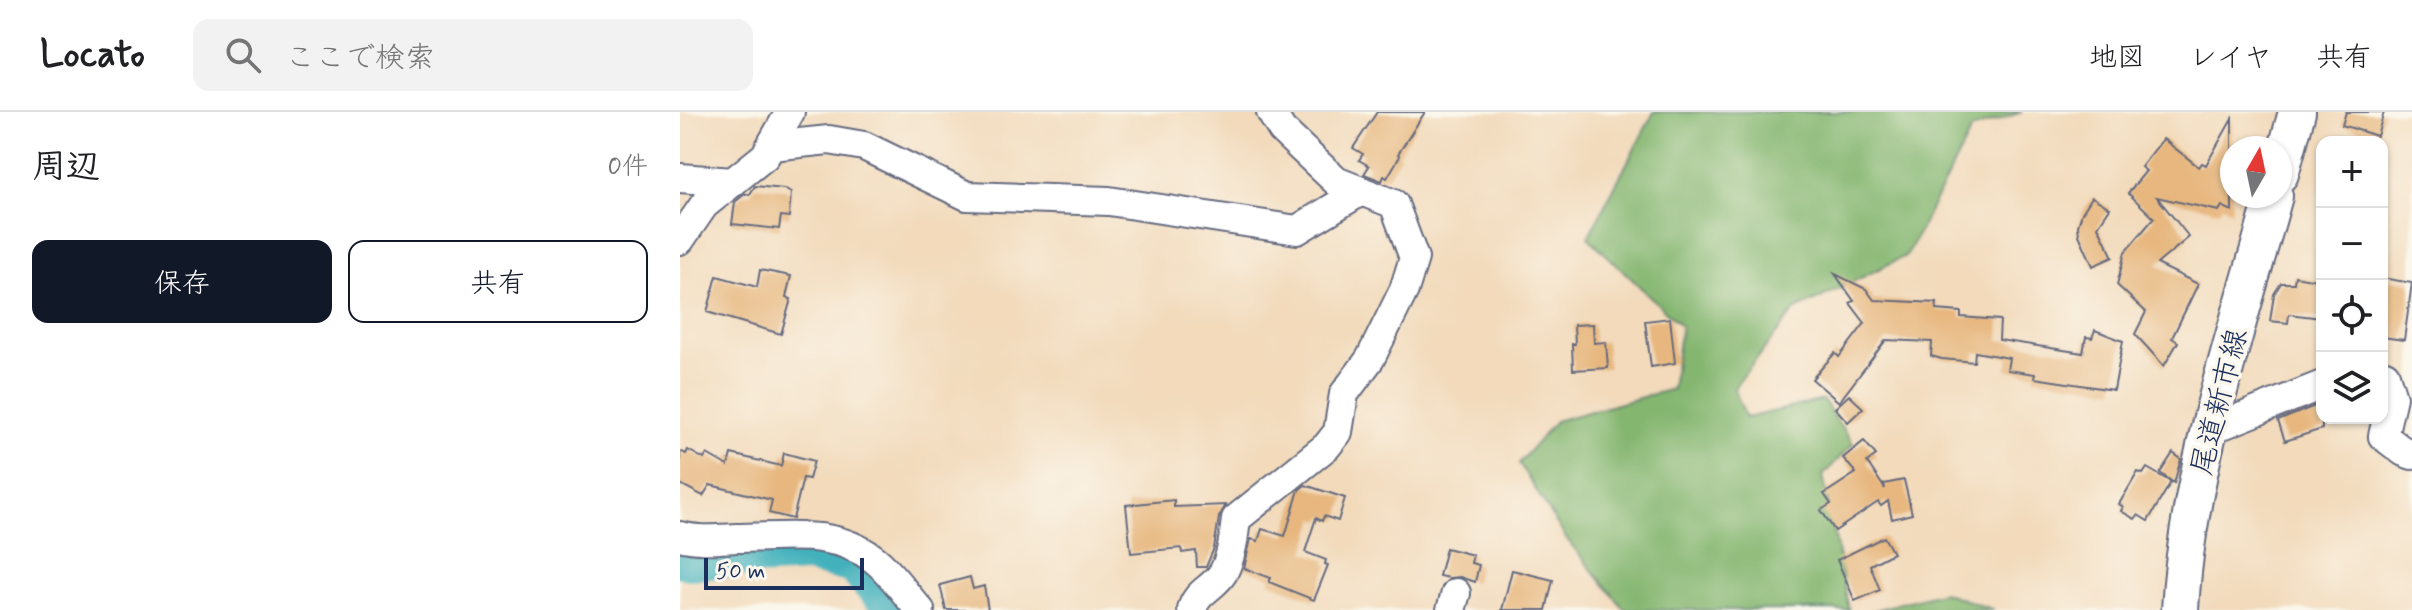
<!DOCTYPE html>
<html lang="ja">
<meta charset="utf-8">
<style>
:root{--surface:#fff;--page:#f2f2f2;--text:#202124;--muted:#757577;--line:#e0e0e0;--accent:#111827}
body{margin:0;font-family:Mynerve,"Klee One",sans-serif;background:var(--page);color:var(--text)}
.controls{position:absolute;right:24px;top:24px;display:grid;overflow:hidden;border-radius:16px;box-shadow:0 2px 6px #0004}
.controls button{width:72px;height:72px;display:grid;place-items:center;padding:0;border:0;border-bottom:2px solid var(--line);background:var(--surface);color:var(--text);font:40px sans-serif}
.compass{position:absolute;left:1540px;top:24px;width:72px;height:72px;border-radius:50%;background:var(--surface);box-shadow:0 2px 6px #0004;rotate:9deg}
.scale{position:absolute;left:24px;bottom:20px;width:160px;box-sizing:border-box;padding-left:8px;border:4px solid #1b2f5e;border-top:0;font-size:22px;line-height:28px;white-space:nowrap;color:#1b2f5e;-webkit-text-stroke:6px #fbf7ec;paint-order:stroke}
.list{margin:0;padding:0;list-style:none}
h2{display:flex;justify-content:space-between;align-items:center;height:104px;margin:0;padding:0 32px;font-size:34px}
h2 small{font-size:26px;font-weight:400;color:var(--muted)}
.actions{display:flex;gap:16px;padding:24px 32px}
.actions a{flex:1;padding:18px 0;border:2px solid var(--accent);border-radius:16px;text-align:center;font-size:28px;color:var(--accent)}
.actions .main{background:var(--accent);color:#fff}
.icon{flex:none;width:44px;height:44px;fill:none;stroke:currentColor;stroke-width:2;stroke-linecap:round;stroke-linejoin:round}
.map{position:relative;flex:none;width:1732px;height:498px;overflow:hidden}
header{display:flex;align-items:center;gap:48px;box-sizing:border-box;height:112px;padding:0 40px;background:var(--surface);border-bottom:2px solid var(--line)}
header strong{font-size:38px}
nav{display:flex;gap:44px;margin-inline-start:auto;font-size:28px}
.search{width:560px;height:72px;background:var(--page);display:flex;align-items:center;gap:20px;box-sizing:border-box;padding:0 28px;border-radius:16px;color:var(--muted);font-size:30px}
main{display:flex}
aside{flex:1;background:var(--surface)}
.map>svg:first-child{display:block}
.forest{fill:#84b670;stroke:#507267;stroke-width:2}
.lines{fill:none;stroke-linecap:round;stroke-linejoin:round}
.river{stroke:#42b1bc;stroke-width:38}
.building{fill:#e7b77f}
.minor-casing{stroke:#666b7f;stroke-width:32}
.major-casing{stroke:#666b7f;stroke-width:40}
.minor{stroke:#fff;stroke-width:28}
.major{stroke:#fff;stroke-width:36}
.labels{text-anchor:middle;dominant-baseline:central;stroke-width:7;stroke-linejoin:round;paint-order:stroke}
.street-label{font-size:30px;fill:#1b2f5e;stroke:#fbf7ec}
</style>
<header>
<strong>Locato</strong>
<div class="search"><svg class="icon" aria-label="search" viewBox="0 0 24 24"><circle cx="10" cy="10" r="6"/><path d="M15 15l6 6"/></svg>ここで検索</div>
<nav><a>地図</a><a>レイヤ</a><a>共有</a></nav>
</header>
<main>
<aside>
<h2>周辺<small>0件</small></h2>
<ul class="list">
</ul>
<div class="actions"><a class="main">保存</a><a>共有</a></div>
</aside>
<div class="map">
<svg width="1732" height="498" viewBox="0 0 1732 498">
<rect width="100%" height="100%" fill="#fbf7ec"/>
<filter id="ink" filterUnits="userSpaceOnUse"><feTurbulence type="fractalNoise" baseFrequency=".0125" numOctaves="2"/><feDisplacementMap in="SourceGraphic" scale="16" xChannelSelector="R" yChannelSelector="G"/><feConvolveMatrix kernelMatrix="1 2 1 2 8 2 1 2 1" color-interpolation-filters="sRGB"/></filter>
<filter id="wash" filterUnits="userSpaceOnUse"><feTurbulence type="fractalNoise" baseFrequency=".006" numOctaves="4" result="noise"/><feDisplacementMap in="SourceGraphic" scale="32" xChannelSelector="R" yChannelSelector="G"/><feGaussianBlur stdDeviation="1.8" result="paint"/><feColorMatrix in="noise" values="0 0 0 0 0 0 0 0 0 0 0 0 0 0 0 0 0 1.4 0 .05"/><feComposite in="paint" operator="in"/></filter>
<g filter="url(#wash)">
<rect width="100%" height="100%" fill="#f2dabb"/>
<g class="forest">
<polygon points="974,0 1342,0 1292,17 1227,143 1114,199 1054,276 1066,306 1143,288 1173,332 1143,363 1169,498 945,498 885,425 839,351 875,309 992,277 1001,214 908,125"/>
<polygon points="1263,480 1314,498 1194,498"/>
</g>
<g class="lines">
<polyline class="river" points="0,446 10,449 128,442 173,453 216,498"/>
</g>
<g id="blocks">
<g class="building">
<polygon points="697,0 745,0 718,42 720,44 707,66 704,64 702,69 684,62 689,54 679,48 683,42 673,36"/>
<polygon points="1666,0 1704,0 1697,24 1662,13"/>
<polygon points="1552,7 1552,99 1542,94 1539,99 1477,85 1509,125 1477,152 1518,172 1492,226 1498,230 1484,254 1455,222 1466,200 1437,173 1445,140 1474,106 1448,81 1466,59 1461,55 1483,27 1519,55 1522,51 1526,53"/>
<polygon points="75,74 104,77 111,81 109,105 101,104 99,117 52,112 55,90 65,82 70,82"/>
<polygon points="1412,85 1430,96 1418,114 1433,145 1413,154 1399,123 1398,114 1402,101"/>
<polygon points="80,158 111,164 106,185 111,187 101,222 27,200 37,164 77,175"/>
<polygon points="1155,162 1186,177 1194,188 1257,191 1256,198 1281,200 1281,205 1320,208 1319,228 1403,241 1406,225 1412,226 1415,218 1443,229 1434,278 1354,266 1355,262 1327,258 1329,246 1295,240 1294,250 1262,247 1251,244 1252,230 1206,228 1159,290 1132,267 1155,241 1159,245 1185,211 1170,191 1174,189"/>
<polygon points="1615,164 1642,169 1642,206 1609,202 1608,211 1590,209 1594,182 1601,171 1614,171"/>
<polygon points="1702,166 1732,171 1724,228 1702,225"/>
<polygon points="990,206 995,251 971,255 965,209"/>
<polygon points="913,212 914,231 926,230 928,256 893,258 892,232 895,232 894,213"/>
<polygon points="1169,283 1183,296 1168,310 1155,296"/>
<polygon points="1642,291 1642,317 1605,329 1598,309"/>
<polygon points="1184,329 1196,343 1187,350 1205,377 1204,372 1224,368 1232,402 1212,407 1208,389 1201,394 1198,390 1155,419 1141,398 1151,392 1144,382 1176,361 1163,346"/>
<polygon points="8,338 24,347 27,342 48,354 51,342 101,354 104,341 134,349 129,367 123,366 113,407 89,401 92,388 30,373 23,384 0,372 0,339 6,342"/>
<polygon points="1493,341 1501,347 1494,371 1480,361"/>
<polygon points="1467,356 1491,370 1468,409 1458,403 1455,407 1441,399 1443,395 1439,392 1458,360 1463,362"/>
<polygon points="625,373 665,386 658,409 644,404 642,409 636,406 625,440 646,448 645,452 648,453 634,488 589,470 591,466 564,456 571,427 578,429 582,417 605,424 619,378"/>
<polygon points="494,388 494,395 546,393 539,405 534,436 526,455 517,455 516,439 502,441 501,436 451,441 446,393"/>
<polygon points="1204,425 1213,441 1190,453 1200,478 1175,489 1157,448"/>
<polygon points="766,436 793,443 791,451 799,453 795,470 780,465 769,466 759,464"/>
<polygon points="832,458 873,468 866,498 822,498"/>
<polygon points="290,465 293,477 304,474 308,498 266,498 260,473"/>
</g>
</g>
</g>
<g filter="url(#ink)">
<use href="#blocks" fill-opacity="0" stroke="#666b7f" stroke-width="2"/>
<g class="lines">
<defs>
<g id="minor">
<polyline points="91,34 149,28 184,34 287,84 429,89 617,118 681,79"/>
<polyline points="0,66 53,70"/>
<polyline points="0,128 24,93 85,44 110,0"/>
<polyline points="1702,262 1705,263 1712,285 1703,324 1724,340 1732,343"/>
<polyline points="1530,318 1642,273"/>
<path d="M0 424C18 429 37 427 56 426 104 426 153 416 194 447 211 460 225 482 240 498"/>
<path d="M512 498C516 479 536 475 544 459 552 443 554 424 556 407L647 334 658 320 664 282 690 247 724 178 734 146 714 92 656 69 602 18 591 0"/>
<polyline points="771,498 776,481"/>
</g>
<g id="major">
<polyline points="1600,62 1617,0"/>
<path d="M1500 498C1507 362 1558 215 1594 84"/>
</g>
</defs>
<use href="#minor" class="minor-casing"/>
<use href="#major" class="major-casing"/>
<use href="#minor" class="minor"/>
<use href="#major" class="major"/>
</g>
</g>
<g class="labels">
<g class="street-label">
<text transform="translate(1540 290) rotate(-76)">尾道新市線</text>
</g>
</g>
</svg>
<div class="controls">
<button>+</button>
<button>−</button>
<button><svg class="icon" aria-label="locate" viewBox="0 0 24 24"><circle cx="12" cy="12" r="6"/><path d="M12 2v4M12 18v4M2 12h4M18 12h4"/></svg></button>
<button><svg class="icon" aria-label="layers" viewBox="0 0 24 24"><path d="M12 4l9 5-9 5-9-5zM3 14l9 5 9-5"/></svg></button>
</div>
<svg class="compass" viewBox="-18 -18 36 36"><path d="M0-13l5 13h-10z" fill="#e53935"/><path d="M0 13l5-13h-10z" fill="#757577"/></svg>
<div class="scale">50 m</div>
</div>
</main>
